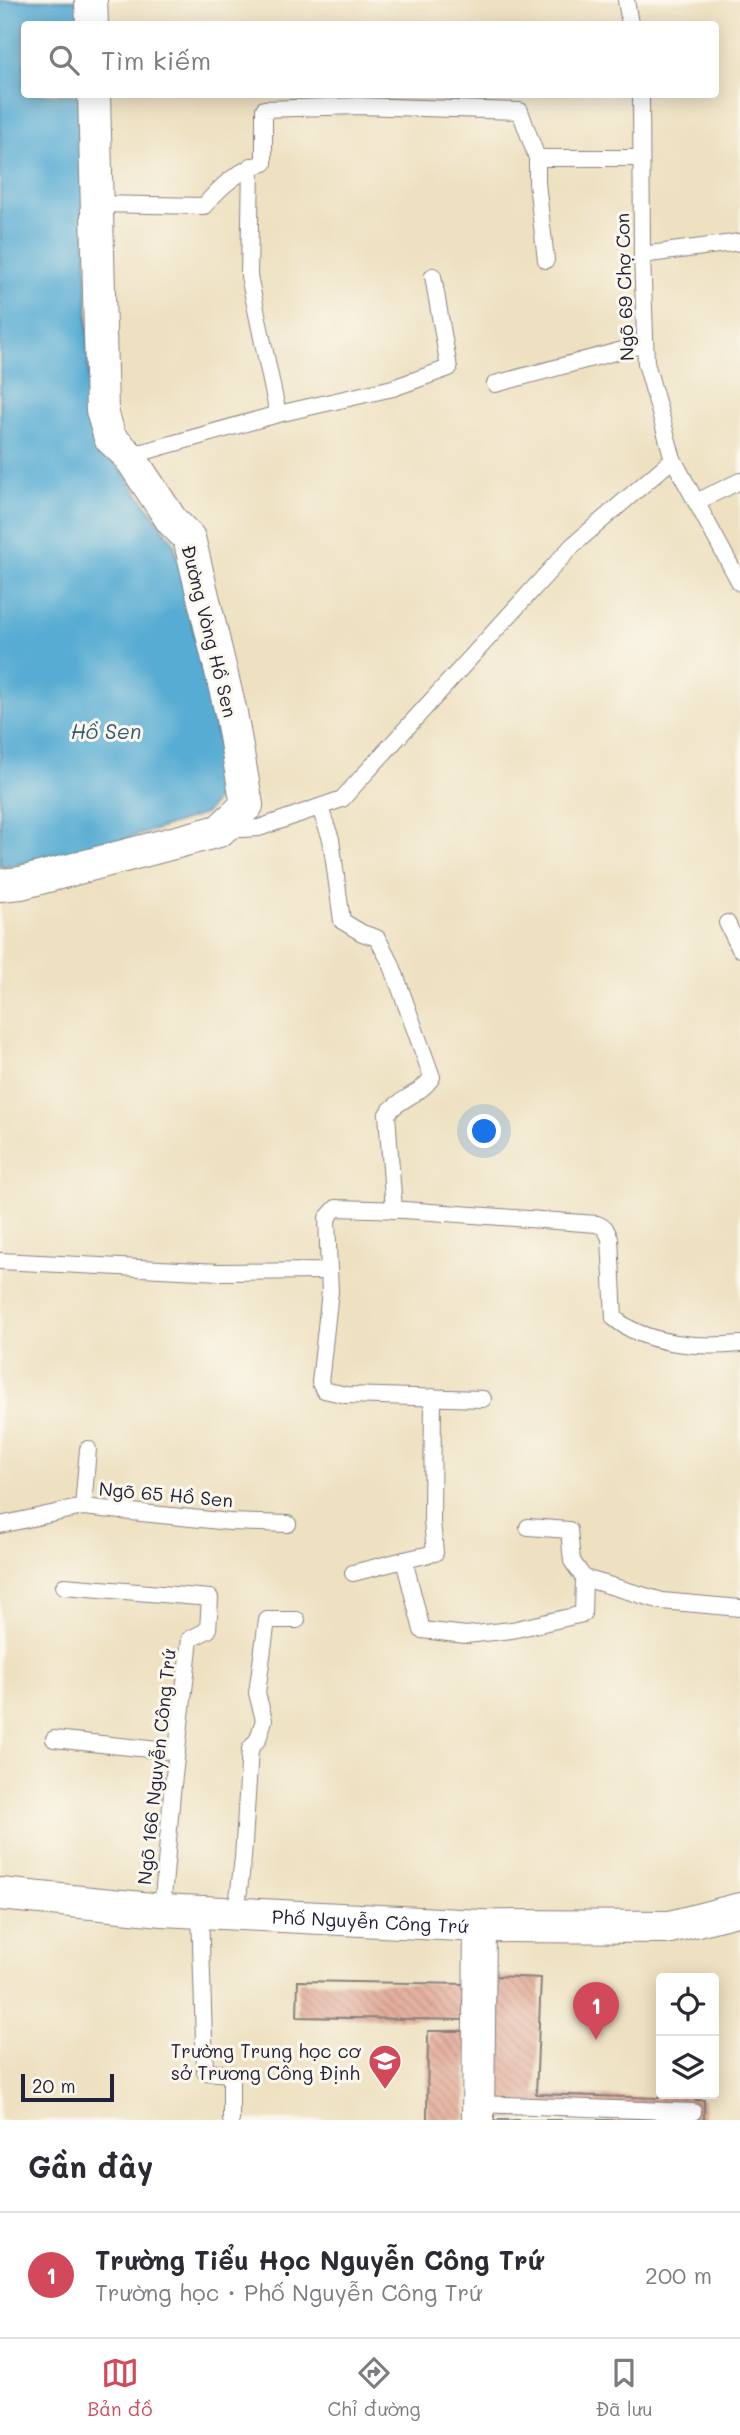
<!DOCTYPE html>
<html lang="vi">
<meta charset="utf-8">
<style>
:root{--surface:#fff;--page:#f7f7f7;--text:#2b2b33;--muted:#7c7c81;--line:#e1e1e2;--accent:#d1495b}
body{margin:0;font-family:Mali,sans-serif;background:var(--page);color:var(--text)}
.controls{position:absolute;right:21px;bottom:21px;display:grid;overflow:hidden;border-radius:7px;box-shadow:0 4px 18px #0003}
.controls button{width:63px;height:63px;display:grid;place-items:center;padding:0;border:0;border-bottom:2px solid var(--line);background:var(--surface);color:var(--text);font:35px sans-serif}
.scale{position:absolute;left:21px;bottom:18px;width:93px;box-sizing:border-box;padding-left:7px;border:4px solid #22223b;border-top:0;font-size:19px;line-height:24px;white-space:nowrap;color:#22223b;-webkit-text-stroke:5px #fbf7ec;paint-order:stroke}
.you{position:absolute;left:485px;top:1132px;width:24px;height:24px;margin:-18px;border:5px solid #fff;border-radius:50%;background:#1a73e8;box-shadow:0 0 0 10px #1a73e833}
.badge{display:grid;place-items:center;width:46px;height:46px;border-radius:50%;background:var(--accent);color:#fff;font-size:23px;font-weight:700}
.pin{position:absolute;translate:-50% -58px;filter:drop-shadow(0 2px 4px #0008)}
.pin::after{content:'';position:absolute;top:37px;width:24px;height:21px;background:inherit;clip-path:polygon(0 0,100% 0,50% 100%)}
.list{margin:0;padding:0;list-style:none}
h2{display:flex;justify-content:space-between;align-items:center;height:91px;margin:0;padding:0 28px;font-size:30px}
h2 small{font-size:23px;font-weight:400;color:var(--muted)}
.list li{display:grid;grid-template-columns:46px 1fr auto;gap:21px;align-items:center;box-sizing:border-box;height:126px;padding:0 28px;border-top:2px solid var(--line)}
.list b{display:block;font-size:26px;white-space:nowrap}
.list p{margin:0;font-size:23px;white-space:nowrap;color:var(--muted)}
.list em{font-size:23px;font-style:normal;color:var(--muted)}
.icon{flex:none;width:38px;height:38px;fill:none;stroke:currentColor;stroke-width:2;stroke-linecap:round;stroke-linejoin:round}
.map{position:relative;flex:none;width:740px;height:2120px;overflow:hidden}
.search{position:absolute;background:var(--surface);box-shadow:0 4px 18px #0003;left:21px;right:21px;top:21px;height:77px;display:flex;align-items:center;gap:18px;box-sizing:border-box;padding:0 24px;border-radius:7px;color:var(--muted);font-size:26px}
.sheet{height:217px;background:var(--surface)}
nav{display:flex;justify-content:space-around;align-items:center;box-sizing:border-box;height:98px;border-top:2px solid var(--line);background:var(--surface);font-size:19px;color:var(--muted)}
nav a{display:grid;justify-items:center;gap:4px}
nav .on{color:var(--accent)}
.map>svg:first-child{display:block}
.water{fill:#57acd3;stroke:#3c6787;stroke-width:2}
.building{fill:url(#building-back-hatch)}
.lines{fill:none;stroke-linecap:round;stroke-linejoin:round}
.service-casing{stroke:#88827e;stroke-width:18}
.minor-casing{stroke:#88827e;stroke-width:34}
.service{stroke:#fff;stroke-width:16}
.minor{stroke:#fff;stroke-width:32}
.labels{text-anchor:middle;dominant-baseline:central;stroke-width:6;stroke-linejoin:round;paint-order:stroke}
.street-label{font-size:19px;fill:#22223b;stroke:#fbf7ec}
.poi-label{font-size:19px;fill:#22223b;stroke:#fbf7ec;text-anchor:end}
.water-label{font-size:21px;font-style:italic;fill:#375978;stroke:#fbf7ec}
</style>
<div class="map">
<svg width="740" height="2120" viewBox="0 0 740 2120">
<defs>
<pattern id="building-back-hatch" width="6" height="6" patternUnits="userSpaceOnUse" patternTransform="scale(1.75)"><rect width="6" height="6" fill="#e0a28f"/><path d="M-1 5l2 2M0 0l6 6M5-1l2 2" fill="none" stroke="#b58476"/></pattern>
</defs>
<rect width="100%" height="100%" fill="#fbf7ec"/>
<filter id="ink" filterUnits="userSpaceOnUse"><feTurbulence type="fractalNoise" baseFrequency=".0143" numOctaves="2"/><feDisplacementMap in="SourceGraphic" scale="14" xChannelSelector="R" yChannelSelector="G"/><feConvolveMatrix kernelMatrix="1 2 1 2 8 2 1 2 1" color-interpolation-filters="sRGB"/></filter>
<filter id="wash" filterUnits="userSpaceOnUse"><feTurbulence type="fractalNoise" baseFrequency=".00686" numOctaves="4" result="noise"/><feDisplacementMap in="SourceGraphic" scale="28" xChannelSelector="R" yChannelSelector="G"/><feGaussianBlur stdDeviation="1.57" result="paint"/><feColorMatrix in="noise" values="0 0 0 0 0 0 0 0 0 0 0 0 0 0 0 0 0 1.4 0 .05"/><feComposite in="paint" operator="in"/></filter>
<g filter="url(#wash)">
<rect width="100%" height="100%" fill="#eee1c1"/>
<polygon class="water" points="0,0 81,0 82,24 24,24 24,94 83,95 90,427 174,543 228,785 205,814 53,862 0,866"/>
<g id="blocks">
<g class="building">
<polygon points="491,1976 541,1978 536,2094 659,2098 660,2094 695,2094 695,2100 704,2100 704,2120 486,2120"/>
<polygon points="298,1981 466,1984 465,2020 297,2017"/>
<polygon points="428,2031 467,2031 466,2120 427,2120"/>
</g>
</g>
</g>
<g filter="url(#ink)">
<use href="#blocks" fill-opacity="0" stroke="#88827e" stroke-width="2"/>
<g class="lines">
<defs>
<g id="service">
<polyline points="626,0 630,24"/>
<polyline points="641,94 642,255 646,363 673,459 740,583"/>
<polyline points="537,158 537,183 546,260"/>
<polyline points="251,166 249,276 278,414"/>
<path d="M96 204 204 206C220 187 239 169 264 163V109L358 106 520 111 537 158H641"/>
<polyline points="642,255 740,242"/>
<polyline points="495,384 645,344"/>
<polyline points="129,456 278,414 393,388 449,368 433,276"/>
<polyline points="696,502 740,481"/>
<path d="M320 808 331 839 342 921 362 933 377 938 391 963 432 1077C421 1095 399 1098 387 1114L394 1210"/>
<polyline points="225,830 259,828 342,799 573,545 673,459"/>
<polyline points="727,923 740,949"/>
<path d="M0 1261 220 1272 329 1271 327 1218 336 1208 404 1210 597 1224 605 1228 610 1238 614 1318C646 1345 699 1348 740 1344"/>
<polyline points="329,1271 330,1291 320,1383 324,1390 346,1395 483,1399"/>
<polyline points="83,1507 88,1449"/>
<polyline points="0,1525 83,1507 230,1522 288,1524"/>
<polyline points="404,1560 435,1553 432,1521 433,1397"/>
<polyline points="353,1573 404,1560 422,1630 466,1635 512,1630 583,1614 584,1578 572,1561 569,1530 528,1527"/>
<polyline points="584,1578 662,1601 740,1608"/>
<polyline points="64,1586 210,1598 208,1630 190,1639 172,1793 162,1910"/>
<polyline points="54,1739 177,1752"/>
<polyline points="200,1911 205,2072 231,2074 231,2120"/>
<polyline points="236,1914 243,1858 250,1749 258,1739 264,1720 257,1693 267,1620 297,1620"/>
<polyline points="478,2104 693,2112"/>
</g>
<g id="minor">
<polyline points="91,0 92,24"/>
<polyline points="0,885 21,883 219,831 247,805 231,713 189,538 172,521 129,456 110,438 102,411 94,94"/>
<path id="s1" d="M0 1894 162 1910 480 1926 670 1927 740 1909"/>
<polyline points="478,2120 480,1926"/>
</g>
</defs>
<use href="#service" class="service-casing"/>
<use href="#minor" class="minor-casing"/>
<use href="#service" class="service"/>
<use href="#minor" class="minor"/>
</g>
</g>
<defs>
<symbol id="school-pin" viewBox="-11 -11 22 30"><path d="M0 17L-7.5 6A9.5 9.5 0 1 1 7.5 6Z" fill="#d1495b" stroke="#fbf7ec"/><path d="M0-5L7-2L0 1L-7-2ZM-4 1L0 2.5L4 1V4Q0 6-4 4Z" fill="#fff"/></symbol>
</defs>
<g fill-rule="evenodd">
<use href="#school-pin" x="366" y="2042" width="38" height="52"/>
</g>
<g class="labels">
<g class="street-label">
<text transform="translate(624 287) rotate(-92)">Ngõ 69 Chợ Con</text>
<text transform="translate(210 631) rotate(76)">Đường Vòng Hồ Sen</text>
<text transform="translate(166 1494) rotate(5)">Ngõ 65 Hồ Sen</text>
<text transform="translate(156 1767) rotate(-84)">Ngõ 166 Nguyễn Công Trứ</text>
<text stroke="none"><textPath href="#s1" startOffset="371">Phố Nguyễn Công Trứ</textPath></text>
</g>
<g class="poi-label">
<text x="360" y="2050">Trường Trung học cơ<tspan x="360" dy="22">sở Trương Công Định</tspan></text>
</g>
<g class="water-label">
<text x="106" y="730">Hồ Sen</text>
</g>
</g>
</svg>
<div class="controls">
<button><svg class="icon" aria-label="locate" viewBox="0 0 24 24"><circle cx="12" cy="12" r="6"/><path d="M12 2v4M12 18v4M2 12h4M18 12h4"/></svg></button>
<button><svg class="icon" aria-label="layers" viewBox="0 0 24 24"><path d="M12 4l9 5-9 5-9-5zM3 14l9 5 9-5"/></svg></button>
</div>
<div class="scale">20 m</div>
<div class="you"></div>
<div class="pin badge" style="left:596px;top:2040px">1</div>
<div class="search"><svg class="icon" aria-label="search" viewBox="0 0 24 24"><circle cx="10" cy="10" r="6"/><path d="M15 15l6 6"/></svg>Tìm kiếm</div>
</div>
<section class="sheet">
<h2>Gần đây<small></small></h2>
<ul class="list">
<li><span class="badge">1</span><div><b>Trường Tiểu Học Nguyễn Công Trứ</b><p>Trường học · Phố Nguyễn Công Trứ</p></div><em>200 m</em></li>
</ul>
</section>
<nav>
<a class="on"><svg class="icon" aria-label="map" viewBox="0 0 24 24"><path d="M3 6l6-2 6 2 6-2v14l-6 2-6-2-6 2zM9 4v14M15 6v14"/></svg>Bản đồ</a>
<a><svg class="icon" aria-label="directions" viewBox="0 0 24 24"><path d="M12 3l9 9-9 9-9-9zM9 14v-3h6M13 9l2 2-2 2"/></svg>Chỉ đường</a>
<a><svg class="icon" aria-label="saved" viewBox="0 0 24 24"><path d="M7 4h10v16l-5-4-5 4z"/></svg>Đã lưu</a>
</nav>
